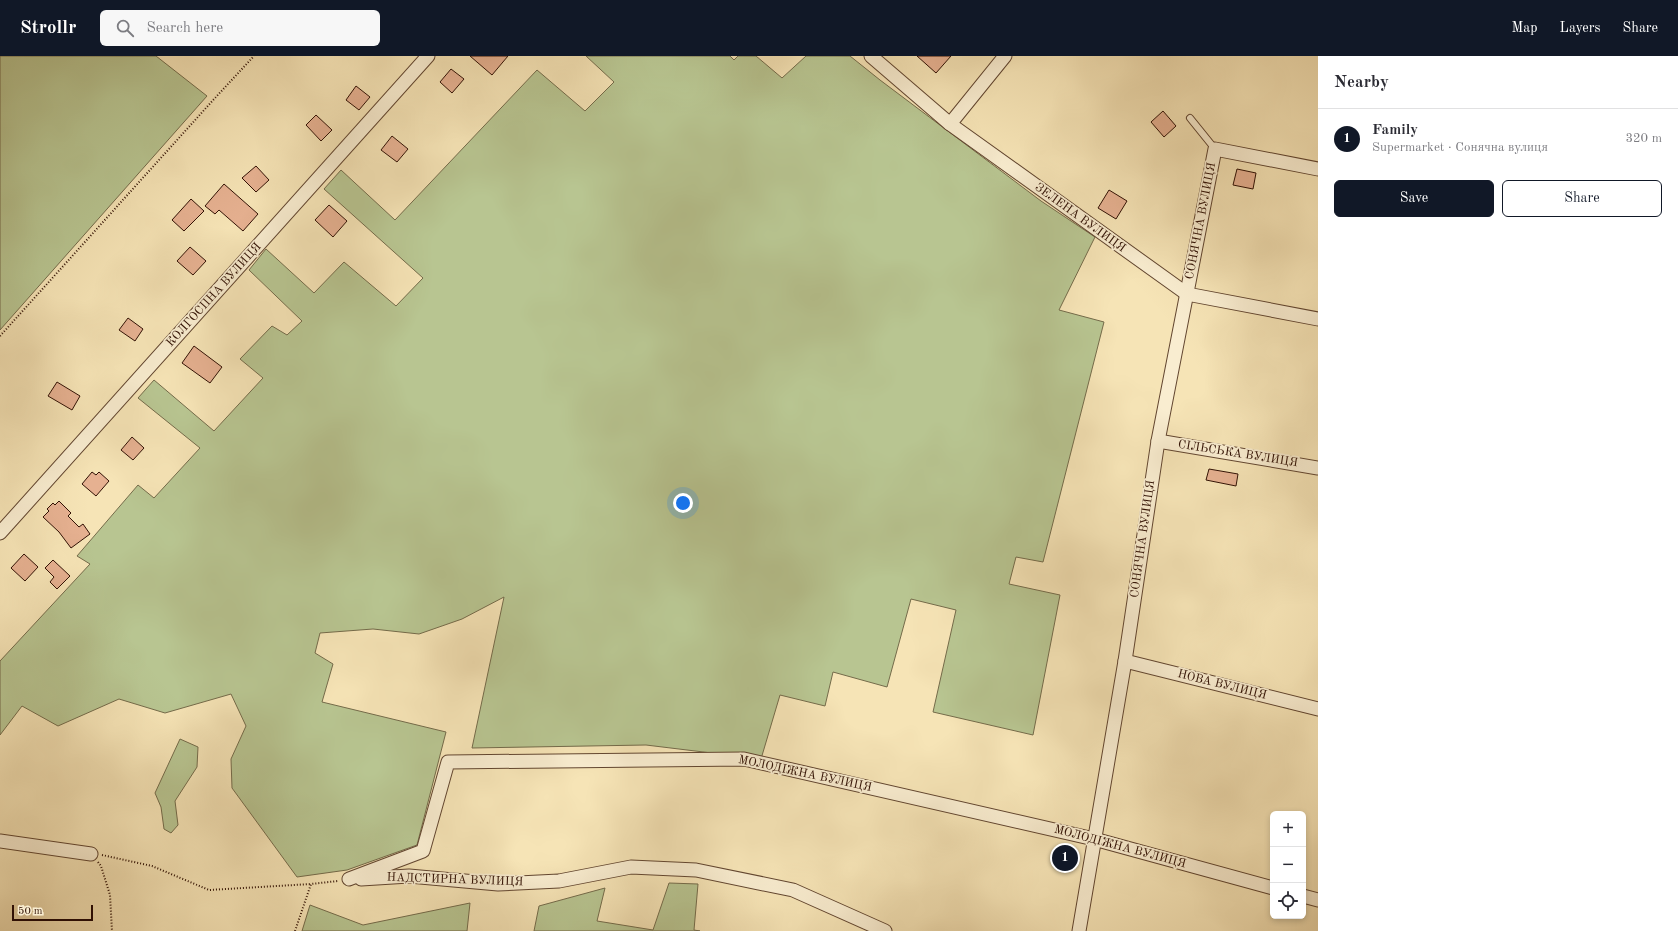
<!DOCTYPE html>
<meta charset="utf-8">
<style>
:root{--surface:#fff;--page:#f7f7f7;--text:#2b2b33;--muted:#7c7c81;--line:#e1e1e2;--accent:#111827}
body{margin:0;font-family:"Old Standard TT",serif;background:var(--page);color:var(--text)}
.controls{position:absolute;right:12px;bottom:12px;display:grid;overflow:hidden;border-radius:6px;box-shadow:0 2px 6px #0003}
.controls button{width:36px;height:36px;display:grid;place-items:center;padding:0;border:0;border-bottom:1px solid var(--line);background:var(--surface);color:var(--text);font:20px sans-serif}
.scale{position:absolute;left:12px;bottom:10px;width:81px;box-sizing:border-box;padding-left:4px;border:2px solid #311104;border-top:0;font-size:11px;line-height:14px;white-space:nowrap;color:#311104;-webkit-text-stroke:3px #f9edd0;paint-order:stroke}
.you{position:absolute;left:683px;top:447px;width:14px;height:14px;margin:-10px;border:3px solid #fff;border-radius:50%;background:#1a73e8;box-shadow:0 0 0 6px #1a73e833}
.badge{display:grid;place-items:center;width:26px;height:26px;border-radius:50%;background:var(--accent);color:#fff;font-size:13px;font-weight:700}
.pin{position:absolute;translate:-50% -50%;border:2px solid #fff;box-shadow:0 1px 4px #0006}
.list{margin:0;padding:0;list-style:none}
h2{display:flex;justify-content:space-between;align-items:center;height:52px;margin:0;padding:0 16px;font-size:17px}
h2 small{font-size:13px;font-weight:400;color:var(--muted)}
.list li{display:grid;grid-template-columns:26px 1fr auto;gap:12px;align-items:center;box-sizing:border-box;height:60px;padding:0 16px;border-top:1px solid var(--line)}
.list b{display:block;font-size:15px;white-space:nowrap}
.list p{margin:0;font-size:13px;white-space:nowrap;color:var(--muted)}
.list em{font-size:13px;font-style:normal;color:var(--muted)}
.actions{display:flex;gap:8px;padding:12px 16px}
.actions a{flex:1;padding:9px 0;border:1px solid var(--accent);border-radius:6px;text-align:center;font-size:14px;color:var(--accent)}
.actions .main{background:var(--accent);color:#fff}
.icon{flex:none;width:22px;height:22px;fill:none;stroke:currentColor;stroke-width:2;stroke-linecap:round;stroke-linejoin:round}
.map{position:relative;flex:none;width:1318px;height:875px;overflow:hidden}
header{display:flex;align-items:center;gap:24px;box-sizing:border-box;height:56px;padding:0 20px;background:var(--accent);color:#fff}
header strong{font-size:19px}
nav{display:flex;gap:22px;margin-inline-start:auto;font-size:14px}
.search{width:280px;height:36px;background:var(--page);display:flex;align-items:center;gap:10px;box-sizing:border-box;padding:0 14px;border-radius:6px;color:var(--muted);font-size:15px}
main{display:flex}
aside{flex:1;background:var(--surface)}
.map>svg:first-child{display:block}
.green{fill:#b8c591;stroke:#746b4a}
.building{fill:#e6b191;stroke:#311104}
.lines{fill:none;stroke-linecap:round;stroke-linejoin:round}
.service-casing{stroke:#624630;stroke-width:8}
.minor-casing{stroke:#624630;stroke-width:15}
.path{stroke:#311104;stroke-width:2;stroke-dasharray:1 2;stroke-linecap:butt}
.service{stroke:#f9edd0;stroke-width:6}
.minor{stroke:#f9edd0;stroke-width:13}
.labels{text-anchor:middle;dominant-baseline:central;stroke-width:3.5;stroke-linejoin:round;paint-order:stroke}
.street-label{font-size:12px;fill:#311104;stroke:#f9edd0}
</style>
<header>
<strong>Strollr</strong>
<div class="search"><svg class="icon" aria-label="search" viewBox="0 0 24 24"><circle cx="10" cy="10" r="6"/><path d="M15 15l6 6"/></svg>Search here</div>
<nav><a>Map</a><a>Layers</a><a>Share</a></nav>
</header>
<main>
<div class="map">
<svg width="1318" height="875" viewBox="0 0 1318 875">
<rect width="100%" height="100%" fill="#f6e4b6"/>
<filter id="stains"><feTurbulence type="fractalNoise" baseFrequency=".005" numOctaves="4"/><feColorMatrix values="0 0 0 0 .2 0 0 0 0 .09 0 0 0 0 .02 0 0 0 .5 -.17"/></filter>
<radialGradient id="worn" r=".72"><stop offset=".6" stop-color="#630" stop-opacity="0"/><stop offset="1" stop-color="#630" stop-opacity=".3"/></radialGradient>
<g class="green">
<polygon points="0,0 156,0 207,40 0,274"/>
<polygon points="586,0 730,0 734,4 738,0 756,0 782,22 806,0 850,0 880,24 1041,145 1095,181 1059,254 1104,266 1043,506 1016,501 1009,528 1060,539 1033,679 933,656 956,554 911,543 887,631 833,616 825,650 780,639 761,703 646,689 472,692 504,541 462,563 419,578 373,573 320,577 315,597 333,608 322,646 446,676 417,789 347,814 297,821 232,732 231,703 246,670 231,638 165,657 119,643 58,670 22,650 0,679 0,605 90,508 77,500 138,429 154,442 200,392 138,342 154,324 214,375 263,322 240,303 272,270 287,279 302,265 249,214 266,193 314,237 344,206 396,250 423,222 324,133 341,114 395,164 537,14 585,55 614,26"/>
<polygon points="180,683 198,691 197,711 175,745 178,769 171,777 164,773 161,751 155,737"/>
<polygon points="669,827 698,828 694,874 700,875 534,875 539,850 605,832 597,865 653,874"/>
<polygon points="470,847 467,875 302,875 310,849 363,869"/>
</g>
<g class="building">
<polygon points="470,0 508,0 492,19"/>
<polygon points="917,0 951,0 936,17"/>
<polygon points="451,13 464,23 452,37 440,26"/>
<polygon points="356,30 370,41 359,54 346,44"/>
<polygon points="1163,55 1176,70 1164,81 1151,66"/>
<polygon points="316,59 332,74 321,85 306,69"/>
<polygon points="392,80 408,93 397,106 381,94"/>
<polygon points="256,110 269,124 256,136 242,122"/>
<polygon points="1237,113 1256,117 1253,133 1233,129"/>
<polygon points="224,128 258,158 243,175 219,154 215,158 205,150"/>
<polygon points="1109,134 1127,145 1116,163 1098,152"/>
<polygon points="191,143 204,155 184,175 172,164"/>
<polygon points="329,149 347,165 333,181 315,164"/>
<polygon points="190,191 206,205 193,219 177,205"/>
<polygon points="128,262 143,273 135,285 119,274"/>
<polygon points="194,290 222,311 210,327 182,307"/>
<polygon points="57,326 80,340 72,354 48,340"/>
<polygon points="132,381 144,392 133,404 121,394"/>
<polygon points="1209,413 1238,418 1236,430 1206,424"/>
<polygon points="92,416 96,419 99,416 109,425 96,440 82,428"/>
<polygon points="59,445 71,457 68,460 79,471 83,468 90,478 71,492 59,476 43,461 49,455 47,453 53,447 55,449"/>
<polygon points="24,498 38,511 25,525 11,512"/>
<polygon points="53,504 70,520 57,533 50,526 54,521 45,512"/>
<polygon points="1062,794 1074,796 1069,811 1057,809"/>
</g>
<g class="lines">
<defs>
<polyline id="service" points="1190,62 1215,93"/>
<g id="minor">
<polyline points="871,0 950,68 1187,238 1318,263"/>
<polyline points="950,68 1005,0"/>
<polyline points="1158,385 1318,412"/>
<polyline points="0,477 428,0"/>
<polyline points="1125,605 1318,653"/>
<polyline points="0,785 91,798"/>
<polyline points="349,823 423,795 448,706 744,703 1094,783 1273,832"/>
<polyline points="361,823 409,820 498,828 559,825 631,811 696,814 793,834 885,875"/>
<polyline points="1303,840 1318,844"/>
<polyline points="1079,875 1125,605 1158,385 1215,93 1318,113"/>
</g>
</defs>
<use href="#service" class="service-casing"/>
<use href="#minor" class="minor-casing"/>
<g class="path">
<polyline points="0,280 215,42 254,0"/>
<polyline points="102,799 152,810 209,834 311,828"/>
<polyline points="98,806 101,810 110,839 112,875"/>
<polyline points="295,875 311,828 338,825"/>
</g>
<use href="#service" class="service"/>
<use href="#minor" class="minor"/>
</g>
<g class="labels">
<g class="street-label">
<text transform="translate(1080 162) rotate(36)">ЗЕЛЕНА ВУЛИЦЯ</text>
<text transform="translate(1201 165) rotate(-79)">СОНЯЧНА ВУЛИЦЯ</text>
<text transform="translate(214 239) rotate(-48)">КОЛГОСПНА ВУЛИЦЯ</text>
<text transform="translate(1238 398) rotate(9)">СІЛЬСЬКА ВУЛИЦЯ</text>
<text transform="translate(1143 483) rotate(-82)">СОНЯЧНА ВУЛИЦЯ</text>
<text transform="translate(1222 629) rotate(14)">НОВА ВУЛИЦЯ</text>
<text transform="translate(805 718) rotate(12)">МОЛОДІЖНА ВУЛИЦЯ</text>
<text transform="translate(1120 791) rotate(15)">МОЛОДІЖНА ВУЛИЦЯ</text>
<text transform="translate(455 824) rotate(2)">НАДСТИРНА ВУЛИЦЯ</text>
</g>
</g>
<rect width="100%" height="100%" filter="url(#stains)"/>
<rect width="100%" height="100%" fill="url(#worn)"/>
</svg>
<div class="controls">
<button>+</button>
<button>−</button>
<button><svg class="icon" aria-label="locate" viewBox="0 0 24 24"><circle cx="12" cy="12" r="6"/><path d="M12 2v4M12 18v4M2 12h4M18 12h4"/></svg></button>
</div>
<div class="scale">50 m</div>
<div class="you"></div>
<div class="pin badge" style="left:1065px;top:802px">1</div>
</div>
<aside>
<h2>Nearby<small></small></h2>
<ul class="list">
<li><span class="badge">1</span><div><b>Family</b><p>Supermarket · Сонячна вулиця</p></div><em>320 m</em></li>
</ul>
<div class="actions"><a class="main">Save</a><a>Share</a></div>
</aside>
</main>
